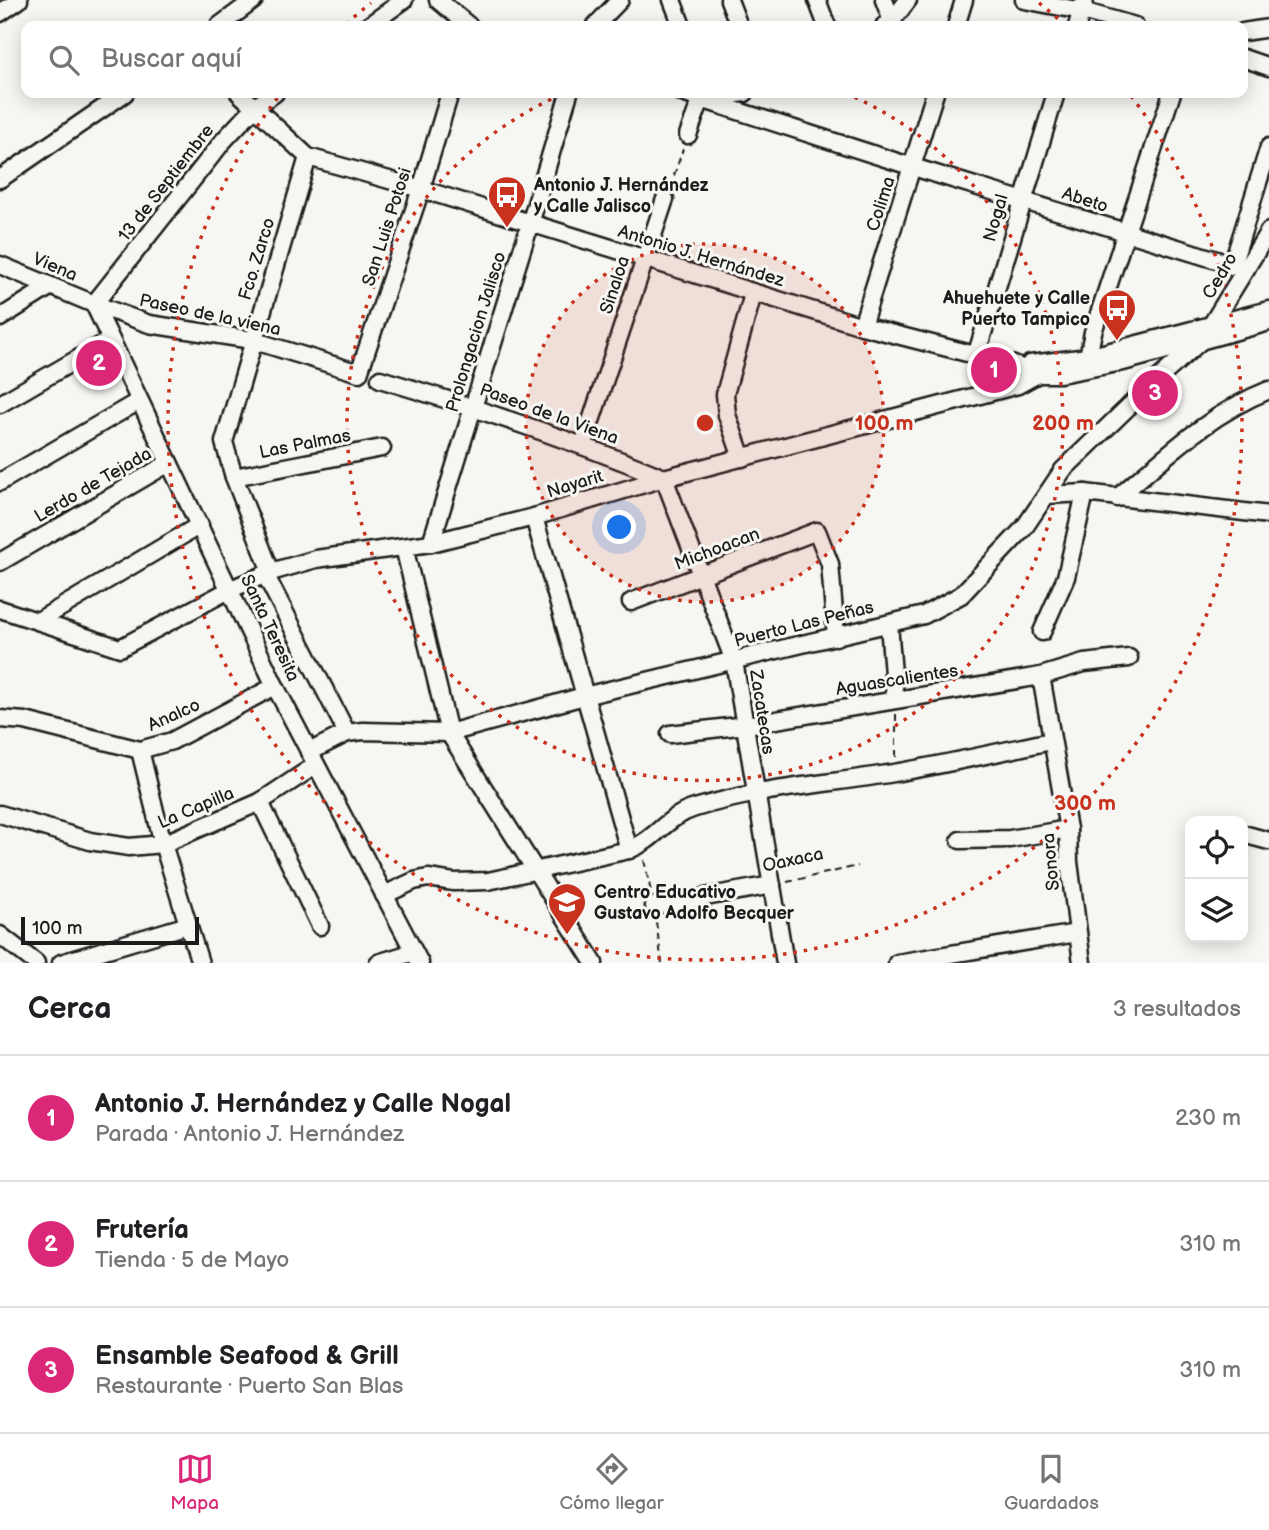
<!DOCTYPE html>
<html lang="es">
<meta charset="utf-8">
<style>
:root{--surface:#fff;--page:#f6f6f6;--text:#202124;--muted:#757577;--line:#e0e0e0;--accent:#db2777}
body{margin:0;font-family:"Balsamiq Sans",sans-serif;background:var(--page);color:var(--text)}
.controls{position:absolute;right:21px;bottom:21px;display:grid;overflow:hidden;border-radius:14px;box-shadow:0 4px 18px #0003}
.controls button{width:63px;height:63px;display:grid;place-items:center;padding:0;border:0;border-bottom:2px solid var(--line);background:var(--surface);color:var(--text);font:35px sans-serif}
.scale{position:absolute;left:21px;bottom:18px;width:178px;box-sizing:border-box;padding-left:7px;border:4px solid #1c1c1c;border-top:0;font-size:19px;line-height:24px;white-space:nowrap;color:#1c1c1c;-webkit-text-stroke:5px #f6f6f2;paint-order:stroke}
.you{position:absolute;left:620px;top:528px;width:24px;height:24px;margin:-18px;border:5px solid #fff;border-radius:50%;background:#1a73e8;box-shadow:0 0 0 10px #1a73e833}
.badge{display:grid;place-items:center;width:46px;height:46px;border-radius:50%;background:var(--accent);color:#fff;font-size:23px;font-weight:700}
.pin{position:absolute;translate:-50% -50%;border:4px solid #fff;box-shadow:0 2px 7px #0006}
.list{margin:0;padding:0;list-style:none}
h2{display:flex;justify-content:space-between;align-items:center;height:91px;margin:0;padding:0 28px;font-size:30px}
h2 small{font-size:23px;font-weight:400;color:var(--muted)}
.list li{display:grid;grid-template-columns:46px 1fr auto;gap:21px;align-items:center;box-sizing:border-box;height:126px;padding:0 28px;border-top:2px solid var(--line)}
.list b{display:block;font-size:26px;white-space:nowrap}
.list p{margin:0;font-size:23px;white-space:nowrap;color:var(--muted)}
.list em{font-size:23px;font-style:normal;color:var(--muted)}
.icon{flex:none;width:38px;height:38px;fill:none;stroke:currentColor;stroke-width:2;stroke-linecap:round;stroke-linejoin:round}
.map{position:relative;flex:none;width:1269px;height:963px;overflow:hidden}
.search{position:absolute;background:var(--surface);box-shadow:0 4px 18px #0003;left:21px;right:21px;top:21px;height:77px;display:flex;align-items:center;gap:18px;box-sizing:border-box;padding:0 24px;border-radius:14px;color:var(--muted);font-size:26px}
.sheet{height:469px;background:var(--surface)}
nav{display:flex;justify-content:space-around;align-items:center;box-sizing:border-box;height:98px;border-top:2px solid var(--line);background:var(--surface);font-size:19px;color:var(--muted)}
nav a{display:grid;justify-items:center;gap:4px}
nav .on{color:var(--accent)}
.map>svg:first-child{display:block}
.lines{fill:none;stroke-linecap:round;stroke-linejoin:round}
.minor-casing{stroke:#1c1c1c;stroke-width:21}
.path{stroke:#1c1c1c;stroke-width:2;stroke-dasharray:7 5;stroke-linecap:butt}
.minor{stroke:#f6f6f2;stroke-width:16}
.ring{fill:none;stroke:#c8321e;stroke-width:3.5;stroke-dasharray:3.5 7}
.labels{text-anchor:middle;dominant-baseline:central;stroke-width:6;stroke-linejoin:round;paint-order:stroke}
.street-label{font-size:18px;fill:#1c1c1c;stroke:#f6f6f2}
.poi-label{font-size:18px;font-weight:bold;fill:#1c1c1c;stroke:#f6f6f2;text-anchor:start}
.centre{fill:#c8321e;stroke:#f6f6f2;stroke-width:3.5}
.ring-label{font-size:21px;text-anchor:middle;font-weight:bold;fill:#c8321e;stroke:#f6f6f2;stroke-width:6;stroke-linejoin:round;paint-order:stroke}
</style>
<div class="map">
<svg width="1269" height="963" viewBox="0 0 1269 963">
<rect width="100%" height="100%" fill="#f6f6f2"/>
<filter id="ink" filterUnits="userSpaceOnUse"><feTurbulence type="fractalNoise" baseFrequency=".0143" numOctaves="2"/><feDisplacementMap in="SourceGraphic" scale="14" xChannelSelector="R" yChannelSelector="G"/><feConvolveMatrix kernelMatrix="1 2 1 2 8 2 1 2 1" color-interpolation-filters="sRGB"/></filter>
<g filter="url(#ink)">
<g class="lines">
<defs>
<g id="minor">
<polyline points="438,0 469,26"/>
<polyline points="672,0 682,26"/>
<polyline points="729,0 739,26"/>
<polyline points="817,0 827,26"/>
<polyline points="884,0 892,21"/>
<polyline points="1024,0 1082,11 1135,26"/>
<polyline points="0,13 19,0"/>
<polyline points="219,26 254,0"/>
<polyline points="368,26 404,0"/>
<polyline points="595,26 620,0"/>
<polyline points="884,26 892,21 908,0"/>
<polyline points="956,26 964,0"/>
<polyline points="1077,26 1085,0"/>
<polyline points="1243,32 1269,28"/>
<polyline points="1243,58 1269,67"/>
<polyline points="239,93 308,157 421,189 862,326 1014,365 1038,374 1060,374 1123,362 1269,322"/>
<polyline points="682,93 913,167 1246,269"/>
<polyline points="707,98 745,93"/>
<polyline points="688,135 701,99"/>
<polyline points="0,179 125,93"/>
<polyline points="0,265 94,304 149,324 252,340 359,373 421,189 450,93"/>
<polyline points="1232,266 1269,147"/>
<polyline points="94,304 275,686 420,963"/>
<polyline points="94,304 224,140 254,108 275,93"/>
<polyline points="0,318 51,286"/>
<polyline points="862,326 935,93"/>
<polyline points="976,356 1056,93"/>
<polyline points="1088,357 1093,332 1172,93"/>
<polyline points="1030,364 1088,357 1269,310"/>
<path d="M380 379C477 408 570 439 664 478L734 661 785 963"/>
<polyline points="0,404 110,340"/>
<polyline points="583,445 665,199"/>
<polyline points="742,458 727,415 725,394 753,294"/>
<polyline points="234,477 382,448"/>
<polyline points="0,482 139,401"/>
<polyline points="1047,495 1085,493 1269,515"/>
<path d="M1117 498C1164 458 1210 413 1269 390"/>
<polyline points="431,543 530,224 569,93"/>
<polyline points="404,547 449,733 594,963"/>
<polyline points="0,562 169,463"/>
<polyline points="271,572 234,477 224,442 308,157"/>
<polyline points="265,574 347,733"/>
<polyline points="631,602 817,531 830,564 836,637"/>
<polyline points="0,609 120,648 231,589 271,572 316,559 431,543 534,517 664,478 1018,385 1038,374 1040,363"/>
<polyline points="38,621 200,525"/>
<polyline points="889,624 895,699"/>
<polyline points="1042,632 1066,577 1085,493"/>
<polyline points="1041,676 1068,829 1069,862 1082,963"/>
<polyline points="0,719 25,721 140,750 172,741 275,686"/>
<polyline points="670,734 746,725 1041,676 1084,663 1129,658"/>
<polyline points="140,750 163,844 200,963"/>
<polyline points="309,752 347,733 363,731 449,733 584,696 924,615 961,595 1024,528 1063,470 1151,385 1202,340 1269,231"/>
<polyline points="260,802 320,926"/>
<polyline points="0,814 90,841 129,847 163,844 260,802 316,765"/>
<polyline points="1243,834 1269,841"/>
<polyline points="960,840 1010,839 1068,829"/>
<path d="M629 850C657 839 665 817 695 808 760 788 828 784 894 773 947 764 999 752 1051 741"/>
<polyline points="384,895 414,881 428,878 454,882 488,881 629,850 534,517"/>
<polyline points="654,906 772,885"/>
<polyline points="0,935 36,963"/>
<polyline points="61,963 188,925"/>
<polyline points="378,963 414,952"/>
<polyline points="897,963 1077,933"/>
</g>
</defs>
<use href="#minor" class="minor-casing"/>
<g class="path">
<polyline points="670,187 683,149"/>
<polyline points="896,714 896,757"/>
<polyline points="644,860 651,892"/>
<polyline points="787,882 858,866"/>
<polyline points="656,922 662,963"/>
</g>
<use href="#minor" class="minor"/>
</g>
</g>
<circle cx="705" cy="423" r="179" fill="#c8321e" fill-opacity=".12"/>
<g class="ring">
<circle cx="705" cy="423" r="179"/>
<path d="M845 93A358 358 0 1 1 565 93"/>
<path d="M346 24A537 537 0 0 1 371 3M1039 3A537 537 0 0 1 1064 24M1131 96A537 537 0 1 1 279 96"/>
</g>
<defs>
<symbol id="bus-pin" viewBox="-11 -11 22 30"><path d="M0 17L-7.5 6A9.5 9.5 0 1 1 7.5 6Z" fill="#c8321e" stroke="#f6f6f2"/><path d="M-5-6H5V4H4V6H2V4H-2V6H-4V4H-5ZM-3.5-4V0h7V-4ZM-3.5 1.2v1.5H-2V1.2ZM2 1.2v1.5H3.5V1.2Z" fill="#fff"/></symbol>
<symbol id="school-pin" viewBox="-11 -11 22 30"><path d="M0 17L-7.5 6A9.5 9.5 0 1 1 7.5 6Z" fill="#c8321e" stroke="#f6f6f2"/><path d="M0-5L7-2L0 1L-7-2ZM-4 1L0 2.5L4 1V4Q0 6-4 4Z" fill="#fff"/></symbol>
</defs>
<g fill-rule="evenodd">
<use href="#bus-pin" x="485" y="173" width="44" height="60"/>
<use href="#bus-pin" x="1095" y="286" width="44" height="60"/>
<use href="#school-pin" x="545" y="880" width="44" height="60"/>
</g>
<g class="labels">
<g class="street-label">
<text transform="translate(166 183) rotate(-52)">13 de Septiembre</text>
<text transform="translate(1085 200) rotate(18)">Abeto</text>
<text transform="translate(881 204) rotate(-72)">Colima</text>
<text transform="translate(996 218) rotate(-74)">Nogal</text>
<text transform="translate(387 227) rotate(-72)">San Luis Potosi</text>
<text transform="translate(701 256) rotate(17)">Antonio J. Hernández</text>
<text transform="translate(257 259) rotate(-73)">Fco. Zarco</text>
<text transform="translate(55 267) rotate(23)">Viena</text>
<text transform="translate(1220 276) rotate(-59)">Cedro</text>
<text transform="translate(615 285) rotate(-72)">Sinaloa</text>
<text transform="translate(210 315) rotate(12)">Paseo de la viena</text>
<text transform="translate(476 332) rotate(-73)">Prolongacion Jalisco</text>
<text transform="translate(549 414) rotate(20)">Paseo de la Viena</text>
<text transform="translate(305 444) rotate(-11)">Las Palmas</text>
<text transform="translate(575 484) rotate(-17)">Nayarit</text>
<text transform="translate(93 485) rotate(-30)">Lerdo de Tejada</text>
<text transform="translate(717 549) rotate(-21)">Michoacan</text>
<text transform="translate(804 624) rotate(-14)">Puerto Las Peñas</text>
<text transform="translate(270 628) rotate(65)">Santa Teresita</text>
<text transform="translate(897 680) rotate(-9)">Aguascalientes</text>
<text transform="translate(762 712) rotate(81)">Zacatecas</text>
<text transform="translate(174 715) rotate(-24)">Analco</text>
<text transform="translate(196 808) rotate(-23)">La Capilla</text>
<text transform="translate(793 860) rotate(-12)">Oaxaca</text>
<text transform="translate(1051 862) rotate(-95)">Sonora</text>
</g>
<g class="poi-label">
<text x="534" y="185">Antonio J. Hernández<tspan x="534" dy="21">y Calle Jalisco</tspan></text>
<text x="1090" y="298" text-anchor="end">Ahuehuete y Calle<tspan x="1090" dy="21">Puerto Tampico</tspan></text>
<text x="594" y="892">Centro Educativo<tspan x="594" dy="21">Gustavo Adolfo Becquer</tspan></text>
</g>
</g>
<circle cx="705" cy="423" r="10" class="centre"/>
<g class="ring-label">
<text x="884" y="430">100 m</text>
<text x="1063" y="430">200 m</text>
<text x="1085" y="810">300 m</text>
</g>
</svg>
<div class="controls">
<button><svg class="icon" aria-label="locate" viewBox="0 0 24 24"><circle cx="12" cy="12" r="6"/><path d="M12 2v4M12 18v4M2 12h4M18 12h4"/></svg></button>
<button><svg class="icon" aria-label="layers" viewBox="0 0 24 24"><path d="M12 4l9 5-9 5-9-5zM3 14l9 5 9-5"/></svg></button>
</div>
<div class="scale">100 m</div>
<div class="you"></div>
<div class="pin badge" style="left:994px;top:370px">1</div>
<div class="pin badge" style="left:99px;top:363px">2</div>
<div class="pin badge" style="left:1155px;top:393px">3</div>
<div class="search"><svg class="icon" aria-label="search" viewBox="0 0 24 24"><circle cx="10" cy="10" r="6"/><path d="M15 15l6 6"/></svg>Buscar aquí</div>
</div>
<section class="sheet">
<h2>Cerca<small>3 resultados</small></h2>
<ul class="list">
<li><span class="badge">1</span><div><b>Antonio J. Hernández y Calle Nogal</b><p>Parada · Antonio J. Hernández</p></div><em>230 m</em></li>
<li><span class="badge">2</span><div><b>Frutería</b><p>Tienda · 5 de Mayo</p></div><em>310 m</em></li>
<li><span class="badge">3</span><div><b>Ensamble Seafood &amp; Grill</b><p>Restaurante · Puerto San Blas</p></div><em>310 m</em></li>
</ul>
</section>
<nav>
<a class="on"><svg class="icon" aria-label="map" viewBox="0 0 24 24"><path d="M3 6l6-2 6 2 6-2v14l-6 2-6-2-6 2zM9 4v14M15 6v14"/></svg>Mapa</a>
<a><svg class="icon" aria-label="directions" viewBox="0 0 24 24"><path d="M12 3l9 9-9 9-9-9zM9 14v-3h6M13 9l2 2-2 2"/></svg>Cómo llegar</a>
<a><svg class="icon" aria-label="saved" viewBox="0 0 24 24"><path d="M7 4h10v16l-5-4-5 4z"/></svg>Guardados</a>
</nav>
